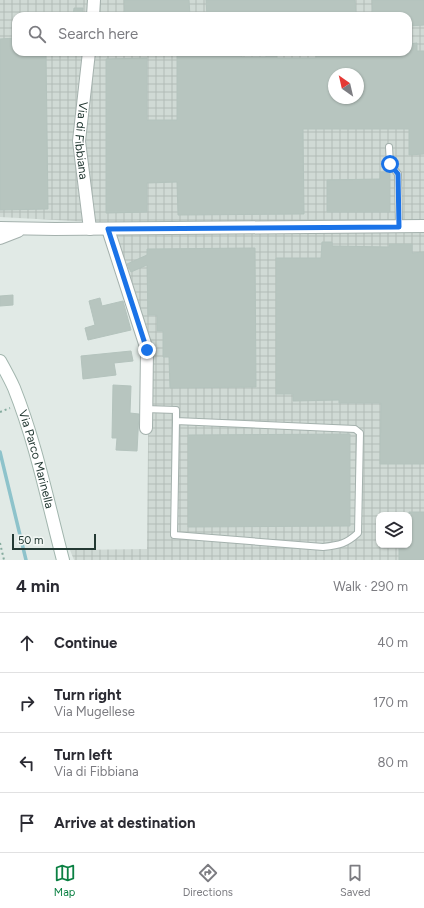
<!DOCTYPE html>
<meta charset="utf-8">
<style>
:root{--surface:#fff;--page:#f7f7f7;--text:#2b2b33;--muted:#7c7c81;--line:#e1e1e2;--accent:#0b8043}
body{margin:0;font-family:Figtree,sans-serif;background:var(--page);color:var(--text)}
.controls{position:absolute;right:12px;bottom:12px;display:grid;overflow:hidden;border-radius:8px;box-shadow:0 1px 3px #0004}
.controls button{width:36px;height:36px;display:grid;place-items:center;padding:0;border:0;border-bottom:1px solid var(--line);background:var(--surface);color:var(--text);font:20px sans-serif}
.compass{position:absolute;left:328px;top:68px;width:36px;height:36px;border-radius:50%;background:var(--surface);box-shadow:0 1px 3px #0004;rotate:326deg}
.scale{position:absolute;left:12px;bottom:10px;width:84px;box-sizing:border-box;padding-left:4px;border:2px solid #233933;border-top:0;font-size:11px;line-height:14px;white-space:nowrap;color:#233933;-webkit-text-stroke:3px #f2f7f4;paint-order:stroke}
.stop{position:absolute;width:12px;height:12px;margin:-9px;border:3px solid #1a73e8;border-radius:50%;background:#fff}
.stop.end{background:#1a73e8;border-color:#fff;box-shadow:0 1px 4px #0008}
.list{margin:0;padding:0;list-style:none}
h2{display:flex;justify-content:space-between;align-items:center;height:52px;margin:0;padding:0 16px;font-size:17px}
h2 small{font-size:13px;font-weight:400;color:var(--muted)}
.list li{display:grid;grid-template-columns:26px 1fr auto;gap:12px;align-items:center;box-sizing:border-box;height:60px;padding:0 16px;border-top:1px solid var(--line)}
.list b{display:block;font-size:15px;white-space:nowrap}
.list p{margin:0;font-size:13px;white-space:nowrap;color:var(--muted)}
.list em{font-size:13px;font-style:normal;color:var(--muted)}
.icon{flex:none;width:22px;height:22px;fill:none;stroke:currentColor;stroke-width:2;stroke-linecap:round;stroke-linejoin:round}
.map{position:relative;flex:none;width:424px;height:560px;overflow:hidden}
.search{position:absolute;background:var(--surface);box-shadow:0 1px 3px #0004;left:12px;right:12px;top:12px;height:44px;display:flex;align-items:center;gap:10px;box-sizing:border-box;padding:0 14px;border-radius:12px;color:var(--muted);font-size:15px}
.sheet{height:292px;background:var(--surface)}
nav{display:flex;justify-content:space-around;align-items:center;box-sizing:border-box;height:56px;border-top:1px solid var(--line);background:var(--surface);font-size:11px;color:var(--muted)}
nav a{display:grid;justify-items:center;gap:2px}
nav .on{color:var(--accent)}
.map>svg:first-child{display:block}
.industrial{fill:url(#industrial-grid);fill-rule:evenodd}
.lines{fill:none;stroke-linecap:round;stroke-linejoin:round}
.stream{stroke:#8ec3cb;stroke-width:3.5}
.building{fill:#b7c5bf;stroke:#b4c3bd;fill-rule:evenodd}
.service-casing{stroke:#a4b1ad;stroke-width:8}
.minor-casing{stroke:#a4b1ad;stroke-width:14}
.secondary-casing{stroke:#a1b5ad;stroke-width:14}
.path{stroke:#85ab9e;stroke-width:2;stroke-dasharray:2 3;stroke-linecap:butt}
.service{stroke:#fff;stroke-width:6}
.minor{stroke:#fff;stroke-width:12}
.secondary{stroke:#fff;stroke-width:12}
.route{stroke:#1a73e8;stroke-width:5}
.labels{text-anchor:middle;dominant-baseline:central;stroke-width:3;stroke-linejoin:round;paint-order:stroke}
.street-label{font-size:12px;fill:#233933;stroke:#f2f7f4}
</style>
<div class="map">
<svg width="424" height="560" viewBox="0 0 424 560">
<defs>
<pattern id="industrial-grid" width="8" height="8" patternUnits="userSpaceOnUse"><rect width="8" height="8" fill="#d0dad5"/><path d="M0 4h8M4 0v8" fill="none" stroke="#b2bcb7"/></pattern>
</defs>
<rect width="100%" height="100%" fill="#e1eae6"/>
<path class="industrial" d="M0 0H424V560H74L70 550 147 549 149 344 111 223 0 217ZM16 16H408V52H16ZM334 74H358V98H334ZM379 515H409V545H379Z"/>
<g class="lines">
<polyline class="stream" points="0,452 26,560"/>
</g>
<g class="building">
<polygon points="124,0 189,0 190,16 125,16"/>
<polygon points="206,0 355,0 356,16 207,16"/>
<polygon points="372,0 424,0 424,25 408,26 408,16 373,16"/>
<polygon points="74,8 83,8 82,16 73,16"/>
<polygon points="16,38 16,52 46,52 48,209 0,210 0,39"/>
<path d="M417 43V51H424V154L409 155V129H303L304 214 178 215 177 182 147 183V212L106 213V59L147 58V120H177V52H242V57H266V52H277V58H316V52H408V44ZM334 74H358V98H334Z"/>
<polygon points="380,172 390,172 390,212 327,212 327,180 380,179"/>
<polygon points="322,242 332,242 332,246 389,247 389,244 412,244 412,253 424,252 424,464 380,464 381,403 339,403 339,400 293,401 293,394 276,394 276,258 321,258"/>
<polygon points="255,248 256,387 170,388 169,357 163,357 163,331 157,331 157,315 148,315 147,265 131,272 127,264 147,255 147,249"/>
<polygon points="13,295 13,305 0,306 0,296"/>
<polygon points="100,298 102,306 123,301 131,330 88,340 85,328 95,325 89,301"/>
<polygon points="131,351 133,361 114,363 116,375 83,379 81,356"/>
<polygon points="113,385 131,386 130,413 139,414 137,451 116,450 117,438 112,438"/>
<polygon points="350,434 350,526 188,527 188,435"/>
<polygon points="409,512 424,512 424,560 399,560 399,545 409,545"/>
</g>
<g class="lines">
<defs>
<g id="service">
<polyline points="389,147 390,164 398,174 399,227"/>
<path d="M145 409 176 410V421L174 535 323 547C340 545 346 544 358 533L360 433 355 429 176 421"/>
</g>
<g id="minor">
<polyline points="93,16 94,0"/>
<path id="s1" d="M89 52 79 141 90 229"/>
<polyline points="0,228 55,229 424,226"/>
<polyline points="108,229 147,350 146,428"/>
<polyline points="0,238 18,231"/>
</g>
<g id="secondary">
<path id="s2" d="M0 361C5 370 10 379 14 388 36 443 48 503 63 560"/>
</g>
</defs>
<use href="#service" class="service-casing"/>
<use href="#minor" class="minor-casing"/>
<use href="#secondary" class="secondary-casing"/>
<g class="path">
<polyline points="0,412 10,408"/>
<polyline points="0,543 4,560"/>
</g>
<use href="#service" class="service"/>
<use href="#minor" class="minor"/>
<use href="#secondary" class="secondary"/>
</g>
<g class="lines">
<polyline class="route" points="147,350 108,229 399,227 398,174 390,164"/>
</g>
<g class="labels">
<g class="street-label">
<text stroke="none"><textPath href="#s1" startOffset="89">Via di Fibbiana</textPath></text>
<text stroke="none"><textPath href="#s2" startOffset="105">Via Parco Marinella</textPath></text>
</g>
</g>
</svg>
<div class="controls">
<button><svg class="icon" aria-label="layers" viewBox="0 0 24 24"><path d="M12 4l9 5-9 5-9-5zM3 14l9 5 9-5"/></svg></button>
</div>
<svg class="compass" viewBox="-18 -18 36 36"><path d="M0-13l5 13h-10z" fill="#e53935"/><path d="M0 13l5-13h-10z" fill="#7c7c81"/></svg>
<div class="scale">50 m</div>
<div class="stop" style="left:390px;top:164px"></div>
<div class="stop end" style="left:147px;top:350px"></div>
<div class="search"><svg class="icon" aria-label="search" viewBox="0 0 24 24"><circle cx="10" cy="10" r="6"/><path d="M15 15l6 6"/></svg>Search here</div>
</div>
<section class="sheet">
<h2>4 min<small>Walk · 290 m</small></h2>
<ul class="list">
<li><svg class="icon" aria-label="ahead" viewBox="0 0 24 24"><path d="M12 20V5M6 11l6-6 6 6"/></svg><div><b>Continue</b></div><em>40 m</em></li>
<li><svg class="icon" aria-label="right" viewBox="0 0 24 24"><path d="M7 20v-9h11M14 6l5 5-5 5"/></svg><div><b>Turn right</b><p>Via Mugellese</p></div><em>170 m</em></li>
<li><svg class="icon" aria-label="left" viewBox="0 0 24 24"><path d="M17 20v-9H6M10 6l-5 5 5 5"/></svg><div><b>Turn left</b><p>Via di Fibbiana</p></div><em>80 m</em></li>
<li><svg class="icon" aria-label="arrive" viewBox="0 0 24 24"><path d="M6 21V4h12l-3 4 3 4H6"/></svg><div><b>Arrive at destination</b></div></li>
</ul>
</section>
<nav>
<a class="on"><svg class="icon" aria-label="map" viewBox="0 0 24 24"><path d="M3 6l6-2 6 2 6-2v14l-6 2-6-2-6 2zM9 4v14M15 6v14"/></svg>Map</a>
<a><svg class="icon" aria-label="directions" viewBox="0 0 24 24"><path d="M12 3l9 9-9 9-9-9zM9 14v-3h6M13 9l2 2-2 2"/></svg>Directions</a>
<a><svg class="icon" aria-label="saved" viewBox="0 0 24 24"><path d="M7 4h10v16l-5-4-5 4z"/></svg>Saved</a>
</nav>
